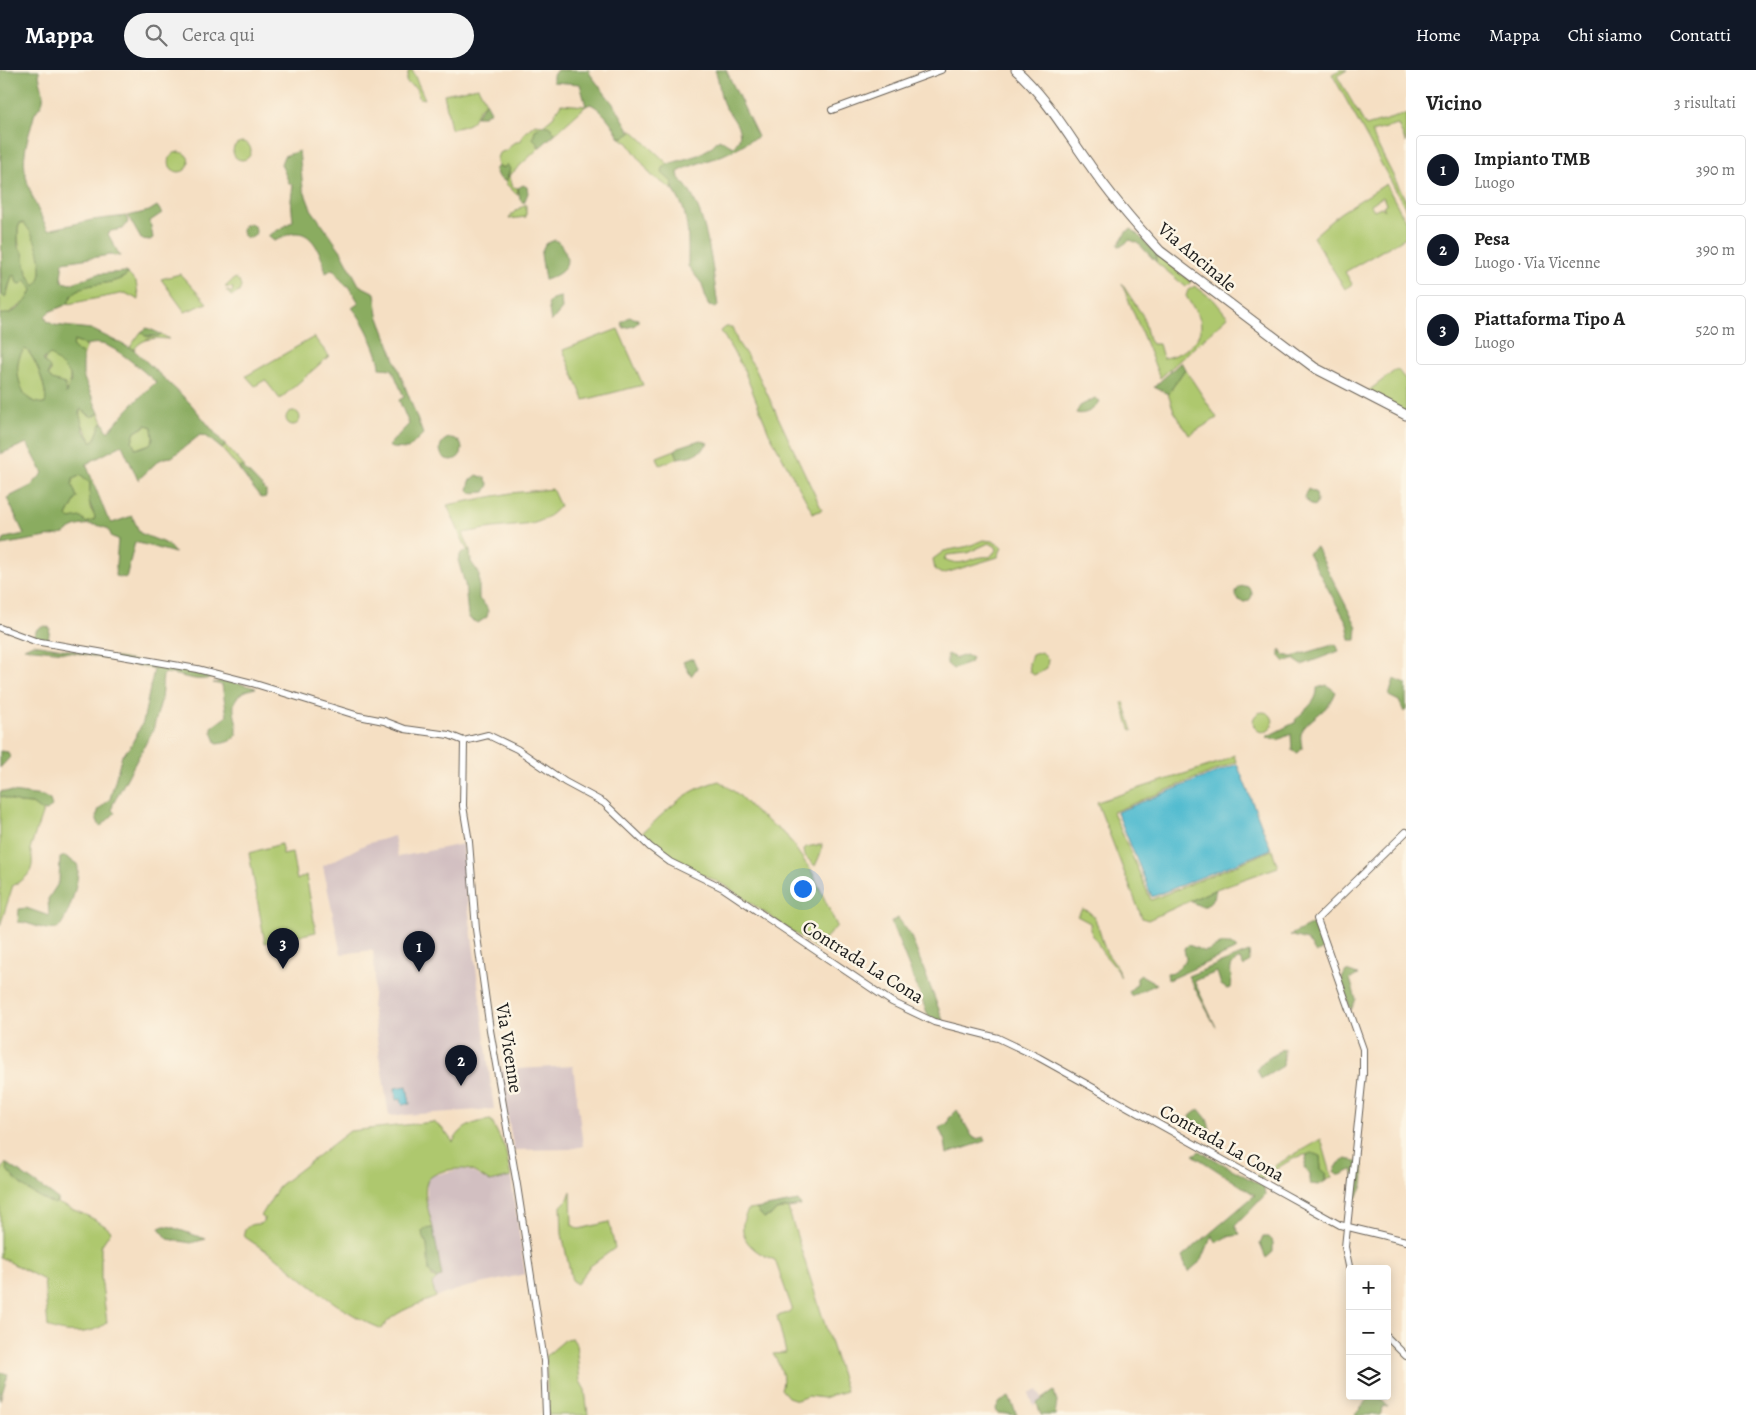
<!DOCTYPE html>
<html lang="it">
<meta charset="utf-8">
<style>
:root{--surface:#fff;--page:#f2f2f2;--text:#222;--muted:#767676;--line:#e0e0e0;--accent:#111827}
body{margin:0;font-family:Alegreya,serif;background:var(--page);color:var(--text)}
.controls{position:absolute;right:15px;bottom:15px;display:grid;overflow:hidden;border-radius:5px;box-shadow:0 2px 12px #0003}
.controls button{width:45px;height:45px;display:grid;place-items:center;padding:0;border:0;border-bottom:1px solid var(--line);background:var(--surface);color:var(--text);font:25px sans-serif}
.you{position:absolute;left:802px;top:818px;width:18px;height:18px;margin:-12px;border:4px solid #fff;border-radius:50%;background:#1a73e8;box-shadow:0 0 0 8px #1a73e833}
.badge{display:grid;place-items:center;width:32px;height:32px;border-radius:50%;background:var(--accent);color:#fff;font-size:16px;font-weight:700}
.pin{position:absolute;translate:-50% -41px;filter:drop-shadow(0 1px 2px #0008)}
.pin::after{content:'';position:absolute;top:26px;width:18px;height:15px;background:inherit;clip-path:polygon(0 0,100% 0,50% 100%)}
.list{margin:0;padding:0;list-style:none}
h2{display:flex;justify-content:space-between;align-items:center;height:65px;margin:0;padding:0 20px;font-size:21px}
h2 small{font-size:16px;font-weight:400;color:var(--muted)}
.list li{display:grid;grid-template-columns:32px 1fr auto;gap:15px;align-items:center;box-sizing:border-box;height:70px;margin:0 10px 10px;padding:0 10px;border:1px solid var(--line);border-radius:5px}
.list b{display:block;font-size:19px;white-space:nowrap}
.list p{margin:0;font-size:16px;white-space:nowrap;color:var(--muted)}
.list em{font-size:16px;font-style:normal;color:var(--muted)}
.icon{flex:none;width:28px;height:28px;fill:none;stroke:currentColor;stroke-width:2;stroke-linecap:round;stroke-linejoin:round}
.map{position:relative;flex:none;width:1406px;height:1345px;overflow:hidden}
header{display:flex;align-items:center;gap:30px;box-sizing:border-box;height:70px;padding:0 25px;background:var(--accent);color:#fff}
header strong{font-size:24px}
nav{display:flex;gap:28px;margin-inline-start:auto;font-size:18px}
.search{width:350px;height:45px;background:var(--page);display:flex;align-items:center;gap:12px;box-sizing:border-box;padding:0 18px;border-radius:28px;color:var(--muted);font-size:19px}
main{display:flex}
aside{flex:1;background:var(--surface)}
.map>svg:first-child{display:block}
.industrial{fill:#d2bfc1}
.green{fill:#aec86e;stroke:#657245;fill-rule:evenodd}
.forest{fill:#8aac61;stroke:#53643e;fill-rule:evenodd}
.water{fill:#53bcd0;stroke:#386c76}
.lines{fill:none;stroke-linecap:round;stroke-linejoin:round}
.street-casing{stroke:#686056;stroke-width:8}
.secondary-casing{stroke:#686056;stroke-width:11}
.street{stroke:#fff;stroke-width:6}
.secondary{stroke:#fff;stroke-width:9}
.labels{text-anchor:middle;dominant-baseline:central;stroke-width:5;stroke-linejoin:round;paint-order:stroke}
.street-label{font-size:19px;fill:#1c1c1c;stroke:#fcf5e5}
</style>
<header>
<strong>Mappa</strong>
<div class="search"><svg class="icon" aria-label="search" viewBox="0 0 24 24"><circle cx="10" cy="10" r="6"/><path d="M15 15l6 6"/></svg>Cerca qui</div>
<nav><a>Home</a><a>Mappa</a><a>Chi siamo</a><a>Contatti</a></nav>
</header>
<main>
<div class="map">
<svg width="1406" height="1345" viewBox="0 0 1406 1345">
<rect width="100%" height="100%" fill="#fcf5e5"/>
<filter id="ink" filterUnits="userSpaceOnUse"><feTurbulence type="fractalNoise" baseFrequency=".02" numOctaves="2"/><feDisplacementMap in="SourceGraphic" scale="10" xChannelSelector="R" yChannelSelector="G"/><feConvolveMatrix kernelMatrix="1 2 1 2 8 2 1 2 1" color-interpolation-filters="sRGB"/></filter>
<filter id="wash" filterUnits="userSpaceOnUse"><feTurbulence type="fractalNoise" baseFrequency=".0096" numOctaves="4" result="noise"/><feDisplacementMap in="SourceGraphic" scale="20" xChannelSelector="R" yChannelSelector="G"/><feGaussianBlur stdDeviation="1.12" result="paint"/><feColorMatrix in="noise" values="0 0 0 0 0 0 0 0 0 0 0 0 0 0 0 0 0 1.4 0 .05"/><feComposite in="paint" operator="in"/></filter>
<g filter="url(#wash)">
<rect width="100%" height="100%" fill="#f5dfc3"/>
<g class="industrial">
<polygon points="394,766 398,787 463,774 466,819 494,1039 389,1046 372,937 375,905 373,880 341,884 323,796 366,774"/>
<polygon points="573,996 583,1076 570,1079 514,1080 499,1000"/>
<polygon points="461,1099 470,1101 490,1112 511,1107 525,1204 463,1218 436,1227 432,1213 442,1206 427,1132 427,1112 431,1106"/>
<polygon points="1038,1320 1042,1329 1034,1336 1029,1324"/>
</g>
<g class="green">
<polygon points="409,0 412,0 425,29 419,28 416,18 406,12"/>
<polygon points="1340,0 1347,0 1337,6 1366,56 1406,44 1406,73 1398,55 1371,62 1406,131 1406,139 1332,4"/>
<path d="M478 17 486 32C467 48 484 53 451 59L444 24Z"/>
<polygon points="561,34 586,36 555,64 551,57 536,75 540,77 509,106 513,117 518,118 517,125 506,114 510,99 498,96 497,88 499,83 507,80 513,73 521,71 523,64 535,54 543,55 553,47"/>
<polygon points="631,59 668,94 663,98 672,112 673,120 651,105 628,73 619,67 624,67 631,63"/>
<circle cx="242" cy="81" r="9"/>
<circle cx="179" cy="92" r="10"/>
<path d="M1386 114 1406 152V167L1345 202 1352 214 1345 219 1313 167 1340 143ZM1383 127 1386 134 1383 136 1385 140 1381 137 1374 140 1370 134Z"/>
<polygon points="526,134 526,147 509,149 513,143"/>
<path d="M20 153H23C37 163 49 204 35 217 26 203 13 168 20 153Z"/>
<polygon points="1156,183 1191,212 1186,217 1156,192"/>
<polygon points="0,196 2,225 7,224 12,206 15,205 17,209 27,210 32,220 27,231 6,245 0,244"/>
<path d="M128 204 136 212 139 230 125 223 68 234C75 206 111 220 128 204Z"/>
<polygon points="180,204 207,233 185,242 161,209"/>
<polygon points="235,208 239,211 241,217 239,222 231,226 226,220 232,223 233,218 225,217"/>
<path d="M1122 214 1143 246 1149 270 1152 274H1159L1163 288C1180 286 1206 271 1200 250 1197 241 1190 234 1186 226L1188 220 1195 216 1214 230 1228 247 1160 308Z"/>
<polygon points="726,257 732,257 738,273 754,296 822,440 813,443 769,363 744,300 721,261"/>
<polygon points="618,259 643,315 584,330 563,280"/>
<path d="M141 262 148 267 159 266 161 264 169 269C155 268 142 267 134 280L130 277Z"/>
<polygon points="314,267 329,286 280,329 265,310 255,316 246,306"/>
<polygon points="74,271 87,276 83,285 73,277"/>
<path d="M25 279C35 285 49 323 45 335 39 333 32 332 27 327 17 315 13 289 25 279Z"/>
<polygon points="50,284 70,304 70,316 66,326 66,318 52,310 48,305 51,301 44,293 46,286"/>
<polygon points="1185,299 1217,348 1189,365 1174,341 1168,324"/>
<polygon points="1397,299 1406,310 1406,342 1367,322"/>
<path d="M81 338 88 345 96 346 99 343 103 352C97 359 98 366 92 372L79 348Z"/>
<circle cx="293" cy="348" r="7"/>
<polygon points="148,355 152,357 153,369 150,374 136,379 132,371 135,362"/>
<polygon points="225,375 245,397 239,399 222,379"/>
<polygon points="675,380 678,388 660,395 657,387"/>
<polygon points="81,405 90,413 90,437 95,447 94,450 86,453 83,449 70,449 67,446 77,427 72,415 73,409"/>
<path d="M552 419 560 436C540 457 529 454 503 457 489 458 476 461 463 463L470 480H467L447 435 511 423Z"/>
<path d="M983 470 993 471 1002 477 998 487 942 504 935 500 933 489 944 481 969 476ZM989 473 995 476 997 479 990 487C970 485 965 499 944 489L947 485 967 483Z"/>
<polygon points="1041,582 1048,589 1047,598 1034,605 1030,602 1029,593 1032,585"/>
<polygon points="1124,632 1133,661 1130,659 1122,633"/>
<circle cx="1263" cy="652" r="10"/>
<polygon points="1234,685 1236,692 1113,742 1151,830 1272,780 1278,797 1216,819 1148,850 1142,848 1097,732 1218,693"/>
<path d="M719 711 739 725 754 741 786 765 812 802 837 856 816 878 726 816 669 788 642 763C668 740 684 720 719 711Z"/>
<path d="M0 726 19 733 32 734 43 741 30 779C36 797 30 808 13 815L0 856Z"/>
<polygon points="281,774 283,785 292,783 297,810 306,805 316,862 265,873 249,783"/>
<polygon points="822,774 821,783 815,796 805,786 804,780 806,777"/>
<path d="M1082 839C1099 841 1100 871 1107 883 1113 892 1118 897 1121 908 1117 897 1110 892 1103 883 1098 877 1099 871 1092 866L1090 853 1077 846Z"/>
<path d="M491 1050 505 1078 511 1107 490 1112C484 1108 477 1103 470 1100 460 1097 432 1100 427 1112 422 1124 430 1145 433 1158L424 1159 422 1162 427 1175 432 1207 437 1209 432 1214 436 1227C418 1235 392 1241 382 1259 345 1244 317 1221 286 1195 274 1184 258 1177 245 1167L244 1161C249 1154 252 1154 260 1154L265 1149 261 1146 280 1115 350 1061 433 1052 442 1058 453 1072C462 1056 473 1052 491 1050Z"/>
<path d="M1321 1069 1332 1107 1324 1112 1327 1108 1321 1099 1320 1087C1302 1077 1276 1100 1262 1109L1255 1107Z"/>
<path d="M6 1093C15 1129 86 1136 111 1161L101 1176V1208L107 1252C95 1265 64 1265 48 1257L44 1210 0 1187V1103Z"/>
<polygon points="571,1121 572,1155 579,1159 609,1152 615,1178 589,1197 577,1214 572,1211 562,1164 561,1136 568,1129"/>
<path d="M788 1138 846 1321 823 1328 808 1326 797 1330 788 1327 781 1319C786 1306 780 1296 773 1284L786 1283 777 1246 788 1243 792 1238 775 1190C752 1182 733 1166 748 1140L756 1139 764 1148 772 1145 776 1140Z"/>
<polygon points="572,1268 576,1274 580,1311 585,1320 588,1345 548,1345 546,1286 566,1269"/>
</g>
<g class="forest">
<path d="M0 0H39C38 10 45 20 43 30 42 37 36 39 34 46 31 59 26 71 25 83 21 108 37 138 48 160L92 150 126 146 128 152 123 159 111 161 108 164 120 186 110 185 63 192 61 207 63 212 70 214 97 204 125 202 128 204C110 220 75 207 68 234L49 242 45 246 47 251 54 255 91 259 134 280 190 333 225 375 222 379 206 366 200 365 172 387 164 388 158 391 138 410 122 375 86 394 107 447 112 453 132 446 140 463 167 474 175 483 135 472 126 508 115 506 118 469 112 467 108 459C93 452 76 453 64 464L1 475 5 468 24 464 7 428 31 416 43 403 27 373 0 384V244C14 246 28 232 32 220L26 210 21 214 17 213 15 205 12 206 5 228 2 225ZM20 153H23C36 163 49 204 35 216L27 204 23 182 18 177V158ZM74 271C90 278 89 272 101 274 116 276 144 302 156 312L129 338 108 362 103 352C97 358 99 366 92 372L84 361 79 342 81 339 92 347 99 343 83 306V285L73 277ZM25 279C35 284 49 323 45 334 38 333 32 332 27 327 17 315 13 289 25 279ZM50 284 70 304 71 311 66 324 65 314 52 310 48 305 50 298 43 290ZM147 355 152 357 153 369 150 374 136 379 132 371 135 362ZM81 405 90 413 89 431 95 447 94 450 87 453 80 447 70 449 67 446 77 427 72 415 73 409Z"/>
<path d="M557 0H589L590 4 617 39 631 63 624 67H619C616 58 600 37 590 34L586 36 580 14 553 12V5Z"/>
<path d="M715 0H726L758 67C745 72 736 80 723 85 708 91 692 94 678 102L679 108C708 136 712 198 718 236L716 238 708 235 702 214 688 196C688 176 689 160 684 141 681 130 673 123 672 112L662 103 663 98 668 94 698 85 710 78 719 69 733 77C749 63 732 49 724 35 719 25 720 11 715 0Z"/>
<polygon points="486,32 491,41 484,46 476,46"/>
<polygon points="543,55 551,57 555,64 540,77 533,68 535,60"/>
<path d="M299 81 303 118 311 139 341 181 359 215 375 223 378 245 423 364 408 379 392 378 388 376 409 354 399 330 404 327 392 299 380 298C380 284 362 247 352 238L359 233 349 216 345 215 333 199 326 203C323 190 315 163 297 163 290 162 281 169 274 171L268 166 293 151 291 130 293 115 289 113 281 94 284 86Z"/>
<polygon points="507,94 510,99 506,112 498,107 495,100 498,96 504,98"/>
<polygon points="523,115 527,117 528,123 524,133 520,130 518,118"/>
<polygon points="157,136 162,143 150,151 153,168 150,170 141,169 128,146 149,141"/>
<circle cx="249" cy="161" r="7"/>
<polygon points="1132,159 1156,183 1156,192 1138,173 1130,170 1120,177 1118,175 1126,162"/>
<path d="M555 170C561 173 562 177 565 182 572 199 558 205 545 210L541 184 545 174Z"/>
<polygon points="561,227 562,239 551,252 548,233 552,229"/>
<polygon points="629,247 638,249 638,252 634,256 624,258 621,253"/>
<polygon points="147,258 161,264 159,266 145,266 141,262"/>
<polygon points="1181,292 1185,299 1168,324 1154,317"/>
<path d="M1095 328 1100 331C1096 339 1084 346 1076 343L1080 336Z"/>
<circle cx="451" cy="379" r="11"/>
<path d="M700 370 708 373C700 384 692 386 678 388L675 380 679 377Z"/>
<polygon points="242,396 266,421 266,427 261,428 239,399"/>
<polygon points="477,405 485,408 489,415 485,422 471,423 468,420 470,411"/>
<polygon points="1308,419 1316,423 1317,431 1315,436 1310,435 1304,427"/>
<polygon points="1316,477 1357,557 1356,570 1350,570 1347,553 1308,483"/>
<path d="M470 480 471 492 479 503V529C485 535 490 538 487 547L478 553 471 550 468 546 465 514 458 490 461 483Z"/>
<circle cx="1244" cy="524" r="8"/>
<polygon points="45,556 50,558 48,570 34,566 37,559"/>
<path d="M33 574 154 594 215 607C196 613 186 606 166 603L163 605 161 631 153 660 113 734 112 740 115 743 100 757 96 747 99 739 110 729 122 685 130 677 143 652 154 599 76 583 24 578Z"/>
<polygon points="1336,574 1339,581 1302,595 1293,589 1285,592 1280,586 1280,579 1284,585 1292,587"/>
<polygon points="947,584 956,588 966,585 972,588 970,593 953,599 947,594"/>
<polygon points="690,589 693,589 697,598 691,606 683,592"/>
<polygon points="1394,609 1406,614 1406,640 1404,642 1399,631 1389,626"/>
<path d="M226 610 256 618C205 629 265 669 217 674L212 662V657L227 646 222 615 213 613Z"/>
<path d="M1327 615 1336 622C1329 643 1305 649 1301 664 1300 668 1302 675 1302 679L1298 683 1292 681 1291 664 1278 670 1266 667 1296 652 1295 650C1304 640 1318 632 1317 618Z"/>
<polygon points="0,681 8,682 10,687 0,698"/>
<polygon points="3,721 43,726 50,730 52,736 47,741 40,740 32,734 19,733 0,726 0,722"/>
<path d="M65 786 77 794C82 804 67 855 56 859 45 862 30 852 18 852L19 839 26 838 49 846 48 829 59 812 60 788Z"/>
<polygon points="1216,819 1214,828 1206,836 1200,836 1190,831"/>
<polygon points="898,848 910,864 945,955 928,945 891,852"/>
<polygon points="1313,854 1323,879 1316,883 1307,870 1290,865"/>
<path d="M1220 874H1231L1237 879 1168 910 1167 903 1175 902 1186 889 1184 879 1188 875C1208 881 1199 886 1220 874Z"/>
<path d="M1249 882 1250 891 1244 897 1240 889C1224 897 1234 905 1231 918L1227 919 1221 915 1217 902 1194 911 1216 957 1188 906Z"/>
<polygon points="1346,901 1358,905 1350,909 1356,929 1351,940 1340,912"/>
<polygon points="1141,905 1157,914 1131,926 1129,921 1137,914 1137,908"/>
<polygon points="1284,978 1283,996 1261,1009 1257,999 1263,992"/>
<polygon points="1199,1039 1207,1049 1211,1062 1208,1064 1194,1061 1190,1046"/>
<polygon points="957,1040 972,1066 976,1069 984,1067 986,1071 947,1084 945,1071 939,1058 948,1053 949,1048"/>
<polygon points="1200,1081 1264,1117 1265,1125 1235,1156 1240,1165 1226,1167 1217,1173 1212,1165 1202,1190 1188,1202 1182,1187 1255,1125 1193,1085"/>
<polygon points="1312,1083 1320,1086 1321,1099 1327,1104 1324,1112 1319,1115 1310,1114 1310,1105 1304,1097 1307,1085"/>
<path d="M1346 1089 1361 1092C1366 1104 1365 1123 1352 1130L1354 1100C1347 1100 1344 1106 1337 1105L1334 1101 1339 1093Z"/>
<path d="M8 1094 58 1129V1131L54 1134C36 1127 18 1115 7 1100Z"/>
<polygon points="798,1131 801,1136 776,1140 772,1145 764,1148 756,1139"/>
<polygon points="164,1156 168,1156 206,1169 191,1173 168,1169 159,1158"/>
<polygon points="433,1158 442,1206 437,1209 429,1202 427,1175 422,1162 424,1159"/>
<polygon points="1263,1167 1268,1167 1273,1172 1273,1182 1266,1188 1260,1174"/>
<polygon points="0,1302 8,1304 0,1330"/>
<polygon points="1054,1321 1057,1332 1055,1345 1041,1345 1037,1333"/>
<polygon points="1368,1326 1379,1326 1388,1337 1384,1336 1380,1345 1354,1345 1368,1329"/>
<polygon points="1009,1327 1017,1345 997,1343 996,1338 1000,1332"/>
</g>
<g class="water">
<polygon points="1237,694 1271,779 1152,827 1117,742"/>
<polygon points="407,1016 410,1034 402,1034 401,1029 396,1030 395,1018"/>
</g>
</g>
<g filter="url(#ink)">
<g class="lines">
<defs>
<g id="street">
<polyline points="832,40 941,0"/>
<polyline points="0,558 35,571 197,599 252,613 359,646 384,651 405,659 449,665 464,671"/>
<polyline points="464,671 488,665 517,679 565,712 604,733 650,777 670,792 723,818 892,932 934,952 998,968 1038,987 1340,1155 1406,1171"/>
<polyline points="464,671 463,736 469,772 476,859 490,960 517,1115 544,1291 546,1345"/>
<polyline points="1350,1201 1345,1177 1363,1004 1363,979 1317,849 1406,762"/>
<polyline points="1387,1267 1406,1286"/>
</g>
<path id="secondary" d="M1016 0C1046 27 1066 62 1089 94 1110 125 1135 154 1160 181L1315 298 1406 345"/>
</defs>
<use href="#street" class="street-casing"/>
<use href="#secondary" class="secondary-casing"/>
<use href="#street" class="street"/>
<use href="#secondary" class="secondary"/>
</g>
</g>
<g class="labels">
<g class="street-label">
<text transform="translate(1197 187) rotate(40)">Via Ancinale</text>
<text transform="translate(863 892) rotate(32)">Contrada La Cona</text>
<text transform="translate(509 978) rotate(81)">Via Vicenne</text>
<text transform="translate(1222 1073) rotate(29)">Contrada La Cona</text>
</g>
</g>
</svg>
<div class="controls">
<button>+</button>
<button>−</button>
<button><svg class="icon" aria-label="layers" viewBox="0 0 24 24"><path d="M12 4l9 5-9 5-9-5zM3 14l9 5 9-5"/></svg></button>
</div>
<div class="you"></div>
<div class="pin badge" style="left:419px;top:902px">1</div>
<div class="pin badge" style="left:461px;top:1016px">2</div>
<div class="pin badge" style="left:283px;top:899px">3</div>
</div>
<aside>
<h2>Vicino<small>3 risultati</small></h2>
<ul class="list">
<li><span class="badge">1</span><div><b>Impianto TMB</b><p>Luogo</p></div><em>390 m</em></li>
<li><span class="badge">2</span><div><b>Pesa</b><p>Luogo · Via Vicenne</p></div><em>390 m</em></li>
<li><span class="badge">3</span><div><b>Piattaforma Tipo A</b><p>Luogo</p></div><em>520 m</em></li>
</ul>
</aside>
</main>
